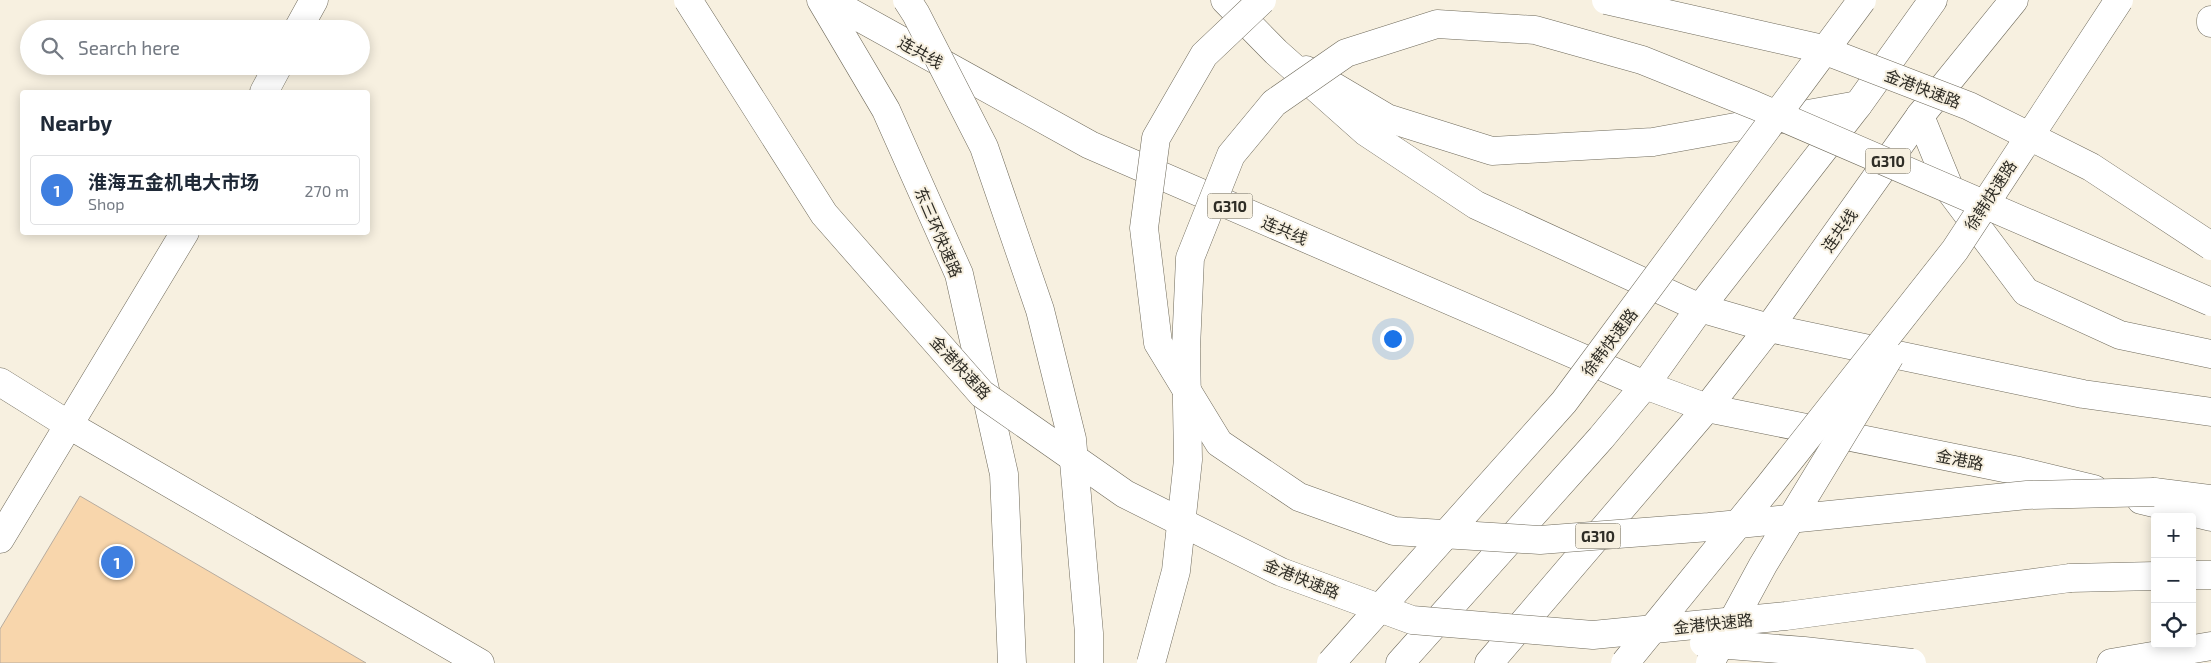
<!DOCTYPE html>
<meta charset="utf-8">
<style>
:root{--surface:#fff;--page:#f6f6f7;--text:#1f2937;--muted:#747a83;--line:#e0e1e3;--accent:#167247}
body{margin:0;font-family:"Exo 2","Noto Sans SC",sans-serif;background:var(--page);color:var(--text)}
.controls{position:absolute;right:15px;bottom:15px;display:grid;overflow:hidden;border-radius:5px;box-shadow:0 2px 12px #0003}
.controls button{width:45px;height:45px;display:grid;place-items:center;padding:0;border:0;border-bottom:1px solid var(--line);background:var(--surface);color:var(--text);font:25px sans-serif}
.you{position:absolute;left:1392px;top:338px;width:18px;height:18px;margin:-12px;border:4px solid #fff;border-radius:50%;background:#1a73e8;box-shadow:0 0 0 8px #1a73e833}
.badge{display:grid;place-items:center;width:32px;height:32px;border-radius:50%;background:var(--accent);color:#fff;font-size:16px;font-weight:700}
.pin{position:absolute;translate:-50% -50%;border:2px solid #fff;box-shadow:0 1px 5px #0006}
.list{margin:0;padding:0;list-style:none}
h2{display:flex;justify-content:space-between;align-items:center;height:65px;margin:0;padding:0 20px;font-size:21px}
h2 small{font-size:16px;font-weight:400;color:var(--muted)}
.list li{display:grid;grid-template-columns:32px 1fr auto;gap:15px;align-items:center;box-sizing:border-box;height:70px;margin:0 10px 10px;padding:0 10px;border:1px solid var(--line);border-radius:5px}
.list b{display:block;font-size:19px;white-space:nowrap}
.list p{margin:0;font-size:16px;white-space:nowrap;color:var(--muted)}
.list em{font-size:16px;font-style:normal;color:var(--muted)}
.icon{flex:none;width:28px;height:28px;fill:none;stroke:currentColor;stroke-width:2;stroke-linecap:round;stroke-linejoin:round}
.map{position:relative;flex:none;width:2211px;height:663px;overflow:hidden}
.search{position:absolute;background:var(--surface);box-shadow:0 2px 12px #0003;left:20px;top:20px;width:350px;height:55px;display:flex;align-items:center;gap:12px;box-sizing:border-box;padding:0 18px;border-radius:28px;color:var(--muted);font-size:19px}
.panel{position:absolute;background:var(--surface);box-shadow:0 2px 12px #0003;left:20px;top:90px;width:350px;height:145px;border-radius:5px}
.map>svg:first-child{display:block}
.building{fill:#f8d6ac;stroke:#b7ac9f}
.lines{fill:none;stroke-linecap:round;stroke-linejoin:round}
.minor-casing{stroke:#6f6a5b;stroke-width:29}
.primary-casing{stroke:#6f6a5b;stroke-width:29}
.trunk-casing{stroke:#6f6a5b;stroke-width:29}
.minor{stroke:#fff;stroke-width:28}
.primary{stroke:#fff;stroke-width:28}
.trunk{stroke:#fff;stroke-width:28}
.trunk-bridge-casing{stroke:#6f6a5b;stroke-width:29;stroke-linecap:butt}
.trunk-bridge{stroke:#fff;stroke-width:28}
.labels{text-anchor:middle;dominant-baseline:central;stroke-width:4;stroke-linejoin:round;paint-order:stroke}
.shield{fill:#f7f0e0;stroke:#6b685e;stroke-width:1}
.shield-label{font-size:15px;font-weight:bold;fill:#2f2d26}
.street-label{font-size:16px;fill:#2f2d26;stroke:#f7f0e0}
</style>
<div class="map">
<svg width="2211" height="663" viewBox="0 0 2211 663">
<rect width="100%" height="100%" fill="#f7f0e0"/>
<polygon class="building" points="80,496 366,663 0,663 0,629"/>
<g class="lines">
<defs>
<g id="minor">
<polyline points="298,29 314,0"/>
<polyline points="264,92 278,66"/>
<polyline points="0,382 69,425 480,663"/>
<polyline points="0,539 185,232"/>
</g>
<g id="primary">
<polyline points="1306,70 1387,118 1492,151 1653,142 1858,105"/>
<polyline points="1920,116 1951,192 2026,292 2120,335 2211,354"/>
<polyline points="1700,308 1769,328 2083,394 2211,412"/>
<polyline points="2141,500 2211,517"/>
<polyline points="1400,663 1601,438 1645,385"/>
<polyline points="1489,663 1707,408 2019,471 2094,489"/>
<polyline points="2111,663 2211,646"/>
</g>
<g id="trunk">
<polyline points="821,0 886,110 959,274 1004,474 1012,663"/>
<polyline points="828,0 1090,145 1645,385 1707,408 1769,328 1920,116 2014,0"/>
<polyline points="1225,0 1276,52 1366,132 1476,205 1700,308"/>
<polyline points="2211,20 2211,23"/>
<polyline points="1645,385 1700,308 1858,105 1933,0"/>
<polyline points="2154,492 2211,499"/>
<polyline points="2192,575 2211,575"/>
<polyline points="2070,578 2155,576"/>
</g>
</defs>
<use href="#minor" class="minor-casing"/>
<use href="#primary" class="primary-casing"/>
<use href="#trunk" class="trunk-casing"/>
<use href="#minor" class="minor"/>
<use href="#primary" class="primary"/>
<use href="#trunk" class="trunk"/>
<defs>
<g id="trunk-bridge">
<polyline points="688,0 824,214 982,394 1125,494 1281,572 1412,620 1593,635 1786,616 2070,578"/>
<polyline points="907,0 916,14 984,147 1040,310 1072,439 1089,633 1089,663"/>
<polyline points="1262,0 1204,55 1156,138 1144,228 1158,343 1219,443 1299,497 1394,531 1540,540 1709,527 2027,495 2154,492"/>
<polyline points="1606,0 1818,48 1969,106 2091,167 2211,246"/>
<polyline points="1704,643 1804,651 1912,663"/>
<polyline points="1151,663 1176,571 1188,460 1186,348 1190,258 1231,155 1274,103 1346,53 1437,24 1535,30 1642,60 1754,105 2211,302"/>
<polyline points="1331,663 1564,402 1862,0"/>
<polyline points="1625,663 1769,486 1955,250 2119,0"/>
<polyline points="1710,663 1763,565 1890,356"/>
</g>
</defs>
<use href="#trunk-bridge" class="trunk-bridge-casing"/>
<use href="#trunk-bridge" class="trunk-bridge"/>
</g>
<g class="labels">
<g class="shield">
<rect x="1865.5" y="148.5" width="45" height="25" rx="4"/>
<rect x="1207.5" y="193.5" width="45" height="25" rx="4"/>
<rect x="1575.5" y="523.5" width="45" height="25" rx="4"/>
</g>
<g class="shield-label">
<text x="1888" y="161">G310</text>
<text x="1230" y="206">G310</text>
<text x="1598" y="536">G310</text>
</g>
<g class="street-label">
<text transform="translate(921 52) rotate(29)">连共线</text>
<text transform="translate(1923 88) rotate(21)">金港快速路</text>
<text transform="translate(1990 195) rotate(-57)">徐韩快速路</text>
<text transform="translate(1285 230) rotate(23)">连共线</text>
<text transform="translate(1839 230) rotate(-55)">连共线</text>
<text transform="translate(939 232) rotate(67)">东三环快速路</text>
<text transform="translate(1609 342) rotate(-53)">徐韩快速路</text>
<text transform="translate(961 367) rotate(47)">金港快速路</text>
<text transform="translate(1960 459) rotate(11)">金港路</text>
<text transform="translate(1302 578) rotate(22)">金港快速路</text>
<text transform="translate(1713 623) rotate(-6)">金港快速路</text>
</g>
</g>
</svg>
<div class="controls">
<button>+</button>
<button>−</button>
<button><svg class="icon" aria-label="locate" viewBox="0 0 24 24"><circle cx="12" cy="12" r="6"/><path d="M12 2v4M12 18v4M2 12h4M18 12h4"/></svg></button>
</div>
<div class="you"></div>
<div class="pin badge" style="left:117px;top:562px;background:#3f7fe0">1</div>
<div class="search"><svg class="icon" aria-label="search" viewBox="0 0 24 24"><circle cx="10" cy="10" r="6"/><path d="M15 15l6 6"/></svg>Search here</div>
<section class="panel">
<h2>Nearby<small></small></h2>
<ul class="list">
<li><span class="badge" style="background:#3f7fe0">1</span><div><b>淮海五金机电大市场</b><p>Shop</p></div><em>270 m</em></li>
</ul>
</section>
</div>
